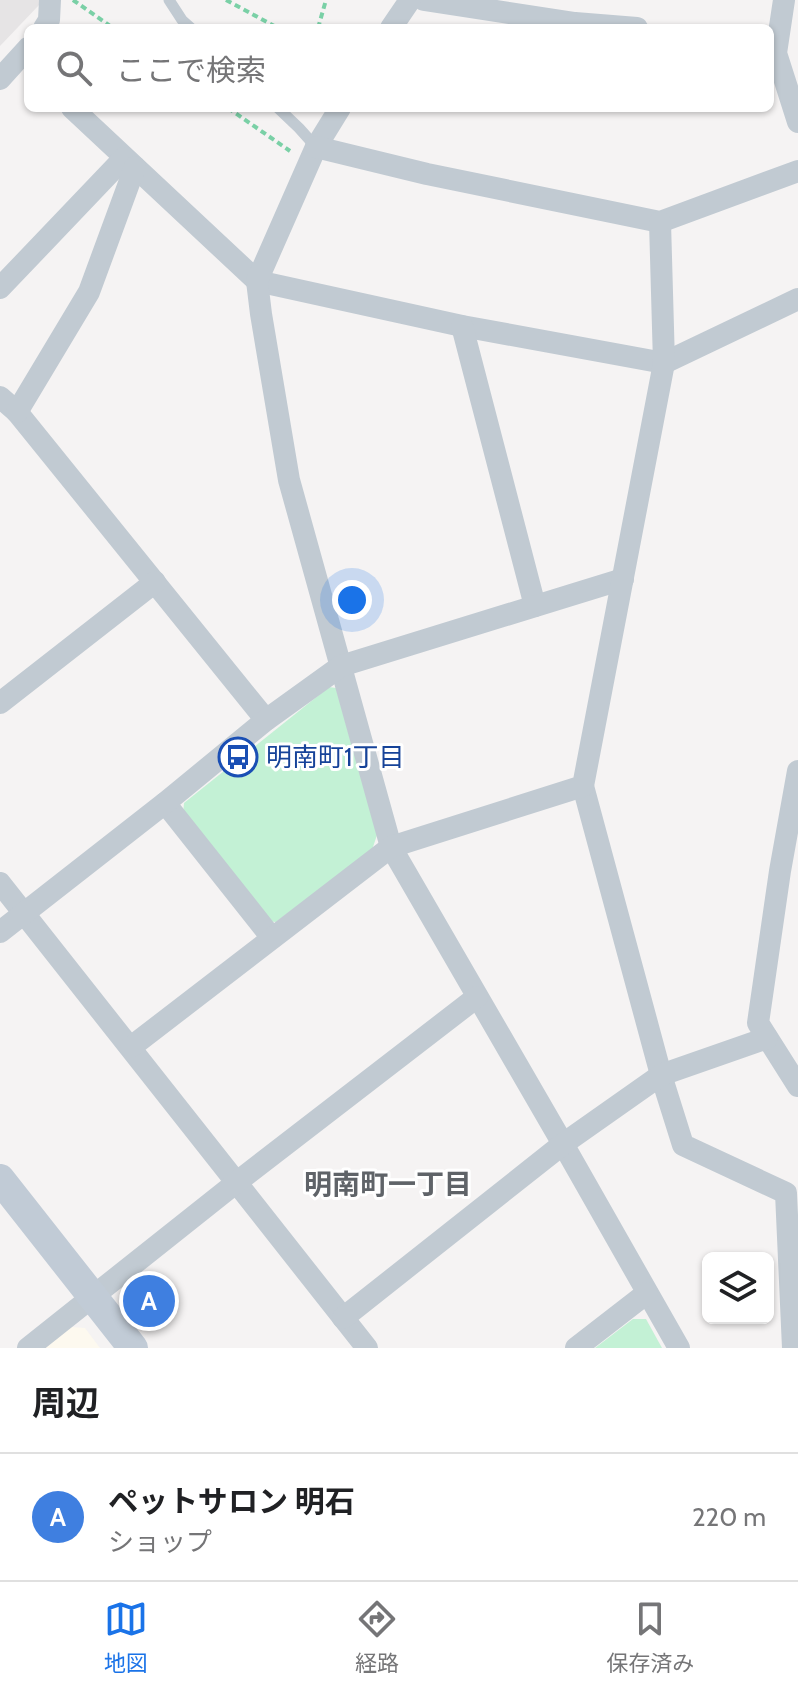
<!DOCTYPE html>
<html lang="ja">
<meta charset="utf-8">
<style>
:root{--surface:#fff;--page:#f2f2f2;--text:#202124;--muted:#757577;--line:#e0e0e0;--accent:#1a73e8}
body{margin:0;font-family:Cabin,"Noto Sans JP",sans-serif;background:var(--page);color:var(--text)}
.controls{position:absolute;right:24px;bottom:24px;display:grid;overflow:hidden;border-radius:12px;box-shadow:0 2px 6px #0004}
.controls button{width:72px;height:72px;display:grid;place-items:center;padding:0;border:0;border-bottom:2px solid var(--line);background:var(--surface);color:var(--text);font:40px sans-serif}
.you{position:absolute;left:352px;top:600px;width:28px;height:28px;margin:-20px;border:6px solid #fff;border-radius:50%;background:#1a73e8;box-shadow:0 0 0 12px #1a73e833}
.badge{display:grid;place-items:center;width:52px;height:52px;border-radius:50%;background:var(--accent);color:#fff;font-size:26px;font-weight:700}
.pin{position:absolute;translate:-50% -50%;border:4px solid #fff;box-shadow:0 2px 8px #0006}
.list{margin:0;padding:0;list-style:none}
h2{display:flex;justify-content:space-between;align-items:center;height:104px;margin:0;padding:0 32px;font-size:34px}
h2 small{font-size:26px;font-weight:400;color:var(--muted)}
.list li{display:grid;grid-template-columns:52px 1fr auto;gap:24px;align-items:center;box-sizing:border-box;height:128px;padding:0 32px;border-top:2px solid var(--line)}
.list b{display:block;font-size:30px;white-space:nowrap}
.list p{margin:0;font-size:26px;white-space:nowrap;color:var(--muted)}
.list em{font-size:26px;font-style:normal;color:var(--muted)}
.icon{flex:none;width:44px;height:44px;fill:none;stroke:currentColor;stroke-width:2;stroke-linecap:round;stroke-linejoin:round}
.map{position:relative;flex:none;width:798px;height:1348px;overflow:hidden}
.search{position:absolute;background:var(--surface);box-shadow:0 2px 6px #0004;left:24px;right:24px;top:24px;height:88px;display:flex;align-items:center;gap:20px;box-sizing:border-box;padding:0 28px;border-radius:12px;color:var(--muted);font-size:30px}
.sheet{height:232px;background:var(--surface)}
nav{display:flex;justify-content:space-around;align-items:center;box-sizing:border-box;height:112px;border-top:2px solid var(--line);background:var(--surface);font-size:22px;color:var(--muted)}
nav a{display:grid;justify-items:center;gap:4px}
nav .on{color:var(--accent)}
.map>svg:first-child{display:block}
.commercial{fill:#fdf9ef}
.education{fill:#e6e4e5}
.green{fill:#c3f1d5}
.lines{fill:none;stroke-linecap:round;stroke-linejoin:round}
.path{stroke:#7ad0a6;stroke-width:4;stroke-dasharray:6 4;stroke-linecap:butt}
.lane{stroke:#c1cad2;stroke-width:11}
.street{stroke:#c1cad2;stroke-width:22}
.secondary{stroke:#c1cbd6;stroke-width:30}
.labels{text-anchor:middle;dominant-baseline:central;stroke-width:6;stroke-linejoin:round;paint-order:stroke}
.transit-label{font-size:26px;fill:#164399;stroke:#fff;text-anchor:start}
.neighbourhood-label{font-size:28px;font-weight:bold;fill:#5f6368;stroke:#fff}
</style>
<div class="map">
<svg width="798" height="1348" viewBox="0 0 798 1348">
<rect width="100%" height="100%" fill="#f5f3f3"/>
<polygon class="commercial" points="71,1327 85,1328 100,1348 44,1348"/>
<polygon class="education" points="0,0 39,0 39,5 0,46"/>
<g class="green">
<polygon points="329,687 336,688 377,835 372,850 276,922 264,921 183,815 184,803"/>
<polygon points="633,1319 646,1319 662,1348 595,1348"/>
</g>
<g class="lines">
<g class="path">
<polyline points="73,0 113,28"/>
<polyline points="226,0 278,28"/>
<polyline points="318,28 326,0"/>
<polyline points="228,108 290,151"/>
</g>
<g class="lane">
<polyline points="169,0 182,20 191,28"/>
<polyline points="278,108 299,128 316,147"/>
</g>
<g class="street">
<polyline points="424,0 575,23 637,28"/>
<polyline points="784,0 776,53 798,122"/>
<polyline points="44,28 49,20 50,0"/>
<polyline points="391,28 410,0"/>
<polyline points="0,79 28,48"/>
<polyline points="72,108 257,281 462,326 664,363 798,299"/>
<polyline points="340,108 316,147 257,281 261,314 289,480 391,847 563,1144 679,1348"/>
<polyline points="316,147 427,174 660,222 798,171"/>
<polyline points="0,288 124,158"/>
<polyline points="462,326 535,606"/>
<polyline points="0,397 17,412 266,720"/>
<polyline points="17,412 89,292 135,167"/>
<polyline points="0,703 155,582"/>
<polyline points="798,771 780,871 758,1023 798,1086"/>
<polyline points="583,786 661,1075 683,1145 786,1193 793,1348"/>
<polyline points="165,803 272,938"/>
<polyline points="0,883 367,1348"/>
<polyline points="0,932 165,803 266,720 341,666 623,579"/>
<polyline points="131,1047 391,847 583,786 664,363 660,222"/>
<polyline points="343,1318 563,1144 661,1075 767,1038"/>
<polyline points="28,1348 237,1182 477,997"/>
<polyline points="576,1348 647,1293"/>
</g>
<polyline class="secondary" points="0,1179 133,1348"/>
</g>
<defs>
<symbol id="bus-ring" viewBox="-11 -11 22 22"><circle r="9.5" fill="#fff" stroke="#1a4fb4" stroke-width="1.5"/><path d="M-5-6H5V4H4V6H2V4H-2V6H-4V4H-5ZM-3.5-4V0h7V-4ZM-3.5 1.2v1.5H-2V1.2ZM2 1.2v1.5H3.5V1.2Z" fill="#1a4fb4"/></symbol>
</defs>
<g fill-rule="evenodd">
<use href="#bus-ring" x="216" y="735" width="44" height="44"/>
</g>
<g class="labels">
<g class="transit-label">
<text x="266" y="757">明南町1丁目</text>
</g>
<g class="neighbourhood-label">
<text x="388" y="1184">明南町一丁目</text>
</g>
</g>
</svg>
<div class="controls">
<button><svg class="icon" aria-label="layers" viewBox="0 0 24 24"><path d="M12 4l9 5-9 5-9-5zM3 14l9 5 9-5"/></svg></button>
</div>
<div class="you"></div>
<div class="pin badge" style="left:149px;top:1301px;background:#3f7fe0">A</div>
<div class="search"><svg class="icon" aria-label="search" viewBox="0 0 24 24"><circle cx="10" cy="10" r="6"/><path d="M15 15l6 6"/></svg>ここで検索</div>
</div>
<section class="sheet">
<h2>周辺<small></small></h2>
<ul class="list">
<li><span class="badge" style="background:#3f7fe0">A</span><div><b>ペットサロン 明石</b><p>ショップ</p></div><em>220 m</em></li>
</ul>
</section>
<nav>
<a class="on"><svg class="icon" aria-label="map" viewBox="0 0 24 24"><path d="M3 6l6-2 6 2 6-2v14l-6 2-6-2-6 2zM9 4v14M15 6v14"/></svg>地図</a>
<a><svg class="icon" aria-label="directions" viewBox="0 0 24 24"><path d="M12 3l9 9-9 9-9-9zM9 14v-3h6M13 9l2 2-2 2"/></svg>経路</a>
<a><svg class="icon" aria-label="saved" viewBox="0 0 24 24"><path d="M7 4h10v16l-5-4-5 4z"/></svg>保存済み</a>
</nav>
